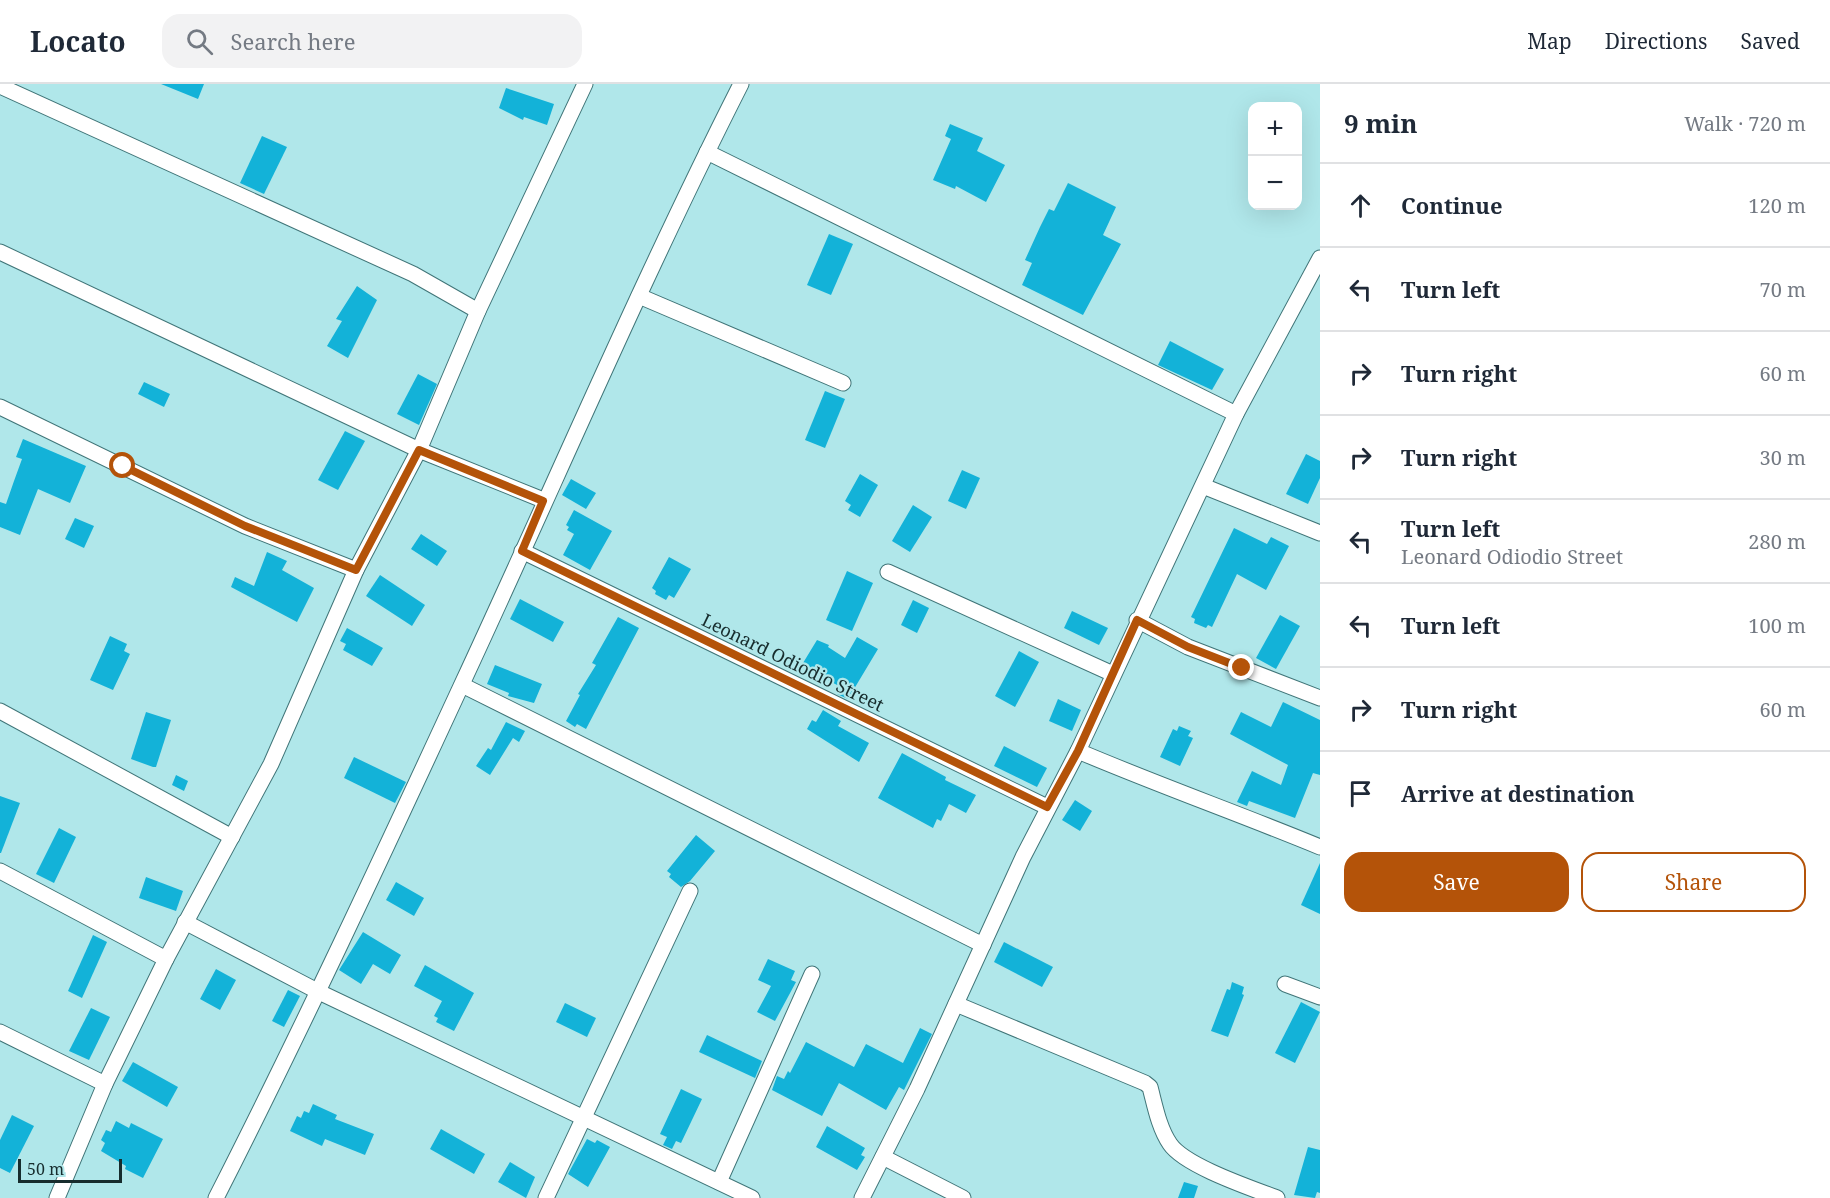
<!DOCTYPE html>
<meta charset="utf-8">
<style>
:root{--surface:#fff;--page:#f2f2f3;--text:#1f2937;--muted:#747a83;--line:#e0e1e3;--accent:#b45309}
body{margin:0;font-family:"Noto Serif",serif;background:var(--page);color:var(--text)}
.controls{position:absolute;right:18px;top:18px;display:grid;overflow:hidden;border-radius:12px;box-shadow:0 6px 24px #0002}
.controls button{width:54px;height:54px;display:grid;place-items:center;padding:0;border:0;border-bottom:2px solid var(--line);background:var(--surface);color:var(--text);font:30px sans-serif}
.scale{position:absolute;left:18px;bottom:15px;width:104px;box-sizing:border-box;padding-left:6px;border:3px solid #172d2e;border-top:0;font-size:16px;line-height:21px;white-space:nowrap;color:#172d2e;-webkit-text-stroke:4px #b0e7ea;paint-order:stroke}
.stop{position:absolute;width:18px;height:18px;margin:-14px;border:4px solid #b45309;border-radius:50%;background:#fff}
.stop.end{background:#b45309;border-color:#fff;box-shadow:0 2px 6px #0008}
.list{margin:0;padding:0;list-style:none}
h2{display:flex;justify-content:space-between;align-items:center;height:78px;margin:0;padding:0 24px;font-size:26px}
h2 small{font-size:20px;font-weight:400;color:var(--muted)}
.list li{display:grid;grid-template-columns:39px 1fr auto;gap:18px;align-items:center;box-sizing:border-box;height:84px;padding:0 24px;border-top:2px solid var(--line)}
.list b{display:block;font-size:22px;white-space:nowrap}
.list p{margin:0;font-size:20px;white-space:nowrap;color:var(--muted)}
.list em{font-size:20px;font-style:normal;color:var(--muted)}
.actions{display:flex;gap:12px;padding:18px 24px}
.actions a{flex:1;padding:14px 0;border:2px solid var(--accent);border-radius:18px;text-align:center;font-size:21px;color:var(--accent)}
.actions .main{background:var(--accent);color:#fff}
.icon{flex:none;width:33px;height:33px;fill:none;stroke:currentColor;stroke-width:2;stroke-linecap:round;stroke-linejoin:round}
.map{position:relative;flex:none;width:1320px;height:1114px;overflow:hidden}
header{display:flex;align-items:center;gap:36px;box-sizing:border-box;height:84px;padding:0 30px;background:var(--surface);border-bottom:2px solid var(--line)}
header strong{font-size:28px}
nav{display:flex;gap:33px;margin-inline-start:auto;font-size:21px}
.search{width:420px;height:54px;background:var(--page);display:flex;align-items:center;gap:15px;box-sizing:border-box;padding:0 21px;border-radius:18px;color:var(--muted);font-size:22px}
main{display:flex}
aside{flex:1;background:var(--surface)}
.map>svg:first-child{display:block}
.building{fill:#13b2d8}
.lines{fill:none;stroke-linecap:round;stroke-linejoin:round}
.minor-casing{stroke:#407578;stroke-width:17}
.minor{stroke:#fff;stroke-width:15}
.route{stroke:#b45309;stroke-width:8}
.labels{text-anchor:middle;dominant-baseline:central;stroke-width:4.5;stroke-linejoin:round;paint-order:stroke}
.street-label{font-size:18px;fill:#172d2e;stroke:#b0e7ea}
</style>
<header>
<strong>Locato</strong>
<div class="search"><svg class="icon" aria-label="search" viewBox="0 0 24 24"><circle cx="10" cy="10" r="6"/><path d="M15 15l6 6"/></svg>Search here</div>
<nav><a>Map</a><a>Directions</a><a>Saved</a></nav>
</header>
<main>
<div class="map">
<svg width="1320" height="1114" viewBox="0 0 1320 1114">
<rect width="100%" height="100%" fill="#b0e7ea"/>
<g class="building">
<polygon points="161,0 204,0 198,15"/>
<polygon points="506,4 554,20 547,41 524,33 523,36 499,24"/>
<polygon points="950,40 983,54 977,67 1005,81 986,118 956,102 955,105 933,96 951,55 945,52"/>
<polygon points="262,52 287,63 264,110 240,99"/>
<polygon points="1068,99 1116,123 1103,151 1121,160 1083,231 1022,201 1032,179 1025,176 1040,143 1049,125 1054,127"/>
<polygon points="829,150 853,160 831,211 807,201"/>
<polygon points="357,202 377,216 348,274 327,262 342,237 336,235"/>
<polygon points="1170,257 1224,285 1212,306 1158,281"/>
<polygon points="418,290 437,300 419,341 397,330"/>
<polygon points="144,298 170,310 164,323 138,310"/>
<polygon points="825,307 845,315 825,364 805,356"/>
<polygon points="345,347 365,357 338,406 318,396"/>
<polygon points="23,355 86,382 70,419 38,405 20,451 0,443 0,418 6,420 14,397 22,375 16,373"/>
<polygon points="1306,370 1320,377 1320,394 1308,420 1286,410"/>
<polygon points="962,386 980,394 966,425 948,417"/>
<polygon points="860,390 878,401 860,433 848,426 851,421 845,417"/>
<polygon points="571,395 596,409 586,425 562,411"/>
<polygon points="913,421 932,433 910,468 892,457"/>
<polygon points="574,426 612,447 590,486 563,471 574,450 567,446 569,443 566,441"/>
<polygon points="75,434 94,442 84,464 65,455"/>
<polygon points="1234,444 1267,460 1271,453 1289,462 1266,506 1237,490 1212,543 1208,541 1206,544 1194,539 1195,535 1191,533"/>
<polygon points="421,450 447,467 437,482 411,465"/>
<polygon points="267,468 287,477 282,486 314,504 297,538 231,503 235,493 254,502"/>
<polygon points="669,473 691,485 674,514 669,511 666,516 655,510 656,507 652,504"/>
<polygon points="847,487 873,499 852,547 826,536"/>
<polygon points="380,491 425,521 412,542 366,512"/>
<polygon points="520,515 564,538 553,558 510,535"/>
<polygon points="913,516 929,524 917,549 901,541"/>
<polygon points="1072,527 1108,544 1099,561 1064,544"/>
<polygon points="1280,531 1300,542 1276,585 1256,574"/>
<polygon points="618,533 639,544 586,645 577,640 575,643 566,637 580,611 578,610 596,581 592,579"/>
<polygon points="347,544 383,564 372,582 343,566 346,560 340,557"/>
<polygon points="110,552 127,560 124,567 130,570 113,606 90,596"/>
<polygon points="857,553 878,565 848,615 837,610 841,603 804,584 806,581 803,579 817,556 829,561 828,563 845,574"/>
<polygon points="1019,567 1039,578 1015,623 995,612"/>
<polygon points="495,581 542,600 534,619 508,612 509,609 487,600"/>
<polygon points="1058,615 1081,626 1072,647 1049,637"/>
<polygon points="1283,618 1320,636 1320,691 1313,689 1295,734 1249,717 1247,722 1237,718 1252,687 1281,701 1288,681 1230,650 1241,628 1271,643"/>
<polygon points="823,626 841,637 838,642 869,659 859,678 807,645 812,636 816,638"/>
<polygon points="146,628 171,636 156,683 153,683 131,675"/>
<polygon points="506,638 525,647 519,658 513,654 490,691 476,682 488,664 491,666"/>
<polygon points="1179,642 1191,647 1188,652 1193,654 1180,682 1160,673 1173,645 1177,647"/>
<polygon points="1004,662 1047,684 1037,703 994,682"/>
<polygon points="902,669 946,693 945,696 976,711 966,729 949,720 941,737 937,735 933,744 878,714"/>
<polygon points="354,673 406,698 395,719 344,694"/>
<polygon points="176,691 188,697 184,707 172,701"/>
<polygon points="0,712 20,719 1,769 0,769"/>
<polygon points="1075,716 1092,727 1080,747 1062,736"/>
<polygon points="59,744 76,753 54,799 36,790"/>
<polygon points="696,751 715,767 690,797 681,803 669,793 671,790 667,787"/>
<polygon points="1320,779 1320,830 1301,821"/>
<polygon points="146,793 183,807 176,827 139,814"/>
<polygon points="396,798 424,814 414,832 386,816"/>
<polygon points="363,848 401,871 390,890 373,880 361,900 339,886"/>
<polygon points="93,851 107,858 82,914 68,907"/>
<polygon points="1004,858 1053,883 1042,903 994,878"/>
<polygon points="768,875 795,887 791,896 796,898 775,937 757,928 771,902 758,896"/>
<polygon points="425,881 474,909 454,947 436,938 438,934 434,932 442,917 414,902"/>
<polygon points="216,885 236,896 220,926 200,915"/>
<polygon points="1232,898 1244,903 1242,910 1244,911 1228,953 1211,947 1227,905 1230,906"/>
<polygon points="288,906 300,912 284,943 272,937"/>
<polygon points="1301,918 1320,928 1295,979 1275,969"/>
<polygon points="565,919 596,934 587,953 556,938"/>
<polygon points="91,924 110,933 89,976 69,967"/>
<polygon points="920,944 932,950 904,1006 899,1003 886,1026 839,999 822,1032 772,1006 777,992 784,995 788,987 790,989 806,958 854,983 866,960 903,979"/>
<polygon points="707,951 762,977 755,994 699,968"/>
<polygon points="133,978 178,1003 167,1023 122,997"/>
<polygon points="681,1005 702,1015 681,1059 676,1057 672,1065 663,1061 667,1053 660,1050"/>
<polygon points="313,1020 337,1031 335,1035 374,1050 365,1071 325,1055 322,1062 290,1047 297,1032 301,1034 304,1027 309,1029"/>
<polygon points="12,1031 34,1042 10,1089 0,1084 0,1056"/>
<polygon points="116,1037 129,1044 131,1039 163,1055 143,1094 125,1085 126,1082 101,1067 105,1059 101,1056 106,1046 111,1048"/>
<polygon points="827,1042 865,1064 861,1071 865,1073 857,1086 816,1063"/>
<polygon points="441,1045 485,1070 474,1090 430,1065"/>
<polygon points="587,1055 595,1059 597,1056 610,1063 588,1103 568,1090"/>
<polygon points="1308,1063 1320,1066 1320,1109 1317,1108 1315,1114 1294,1111"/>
<polygon points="510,1078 535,1093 526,1114 498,1098"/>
<polygon points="1184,1098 1198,1102 1194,1114 1178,1114"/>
</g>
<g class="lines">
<defs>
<g id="minor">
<polyline points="0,2 413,190 478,227 419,366 356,486"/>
<polyline points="707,68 1236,330"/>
<polyline points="0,168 419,366 543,416"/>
<polyline points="639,212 843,299"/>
<polyline points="478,227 585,0"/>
<polyline points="0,323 245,442 356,486 271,680 166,875 105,1000 0,948"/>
<polyline points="1203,402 1320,449"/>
<polyline points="522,467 1047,723"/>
<polyline points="888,488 1113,590"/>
<polyline points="1137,536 1188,563 1320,614"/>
<polyline points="462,601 983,861"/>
<polyline points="0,627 232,753"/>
<path d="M1078 667C1158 701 1240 730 1320 763"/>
<polyline points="0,787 166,875"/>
<polyline points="185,838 319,908 752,1114"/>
<polyline points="1285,900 1320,913"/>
<path d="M956 920 1145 999 1150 1003C1155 1022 1159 1044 1170 1060 1185 1082 1251 1104 1277 1114"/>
<polyline points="883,1073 963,1114"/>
<polyline points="719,1098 812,890"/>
<polyline points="57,1114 105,1000"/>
<path d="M216 1114C302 945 382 773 462 600 555 400 641 197 741 0"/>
<polyline points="546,1114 690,807"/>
<polyline points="862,1114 917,1005 1023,773 1078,667 1236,330 1320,174"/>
</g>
</defs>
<use href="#minor" class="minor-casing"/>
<use href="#minor" class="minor"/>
</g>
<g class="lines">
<polyline class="route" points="123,382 245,442 356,486 419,366 543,417 522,467 1047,723 1078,667 1137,536 1188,563 1242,584"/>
</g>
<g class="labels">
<g class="street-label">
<text transform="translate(793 578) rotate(26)">Leonard Odiodio Street</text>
</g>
</g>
</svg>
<div class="controls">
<button>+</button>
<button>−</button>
</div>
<div class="scale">50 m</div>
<div class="stop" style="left:123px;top:382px"></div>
<div class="stop end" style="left:1242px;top:584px"></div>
</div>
<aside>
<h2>9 min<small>Walk · 720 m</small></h2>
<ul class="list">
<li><svg class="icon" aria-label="ahead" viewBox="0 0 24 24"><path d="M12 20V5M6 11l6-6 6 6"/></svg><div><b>Continue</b></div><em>120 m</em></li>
<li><svg class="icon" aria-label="left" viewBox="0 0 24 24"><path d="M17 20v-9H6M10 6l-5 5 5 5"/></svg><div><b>Turn left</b></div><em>70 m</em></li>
<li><svg class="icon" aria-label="right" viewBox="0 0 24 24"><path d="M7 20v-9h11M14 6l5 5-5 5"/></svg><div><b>Turn right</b></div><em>60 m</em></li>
<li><svg class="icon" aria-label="right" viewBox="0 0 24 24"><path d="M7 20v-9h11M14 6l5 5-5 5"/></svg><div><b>Turn right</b></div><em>30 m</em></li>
<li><svg class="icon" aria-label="left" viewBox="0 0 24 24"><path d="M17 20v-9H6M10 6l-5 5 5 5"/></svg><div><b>Turn left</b><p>Leonard Odiodio Street</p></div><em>280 m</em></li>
<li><svg class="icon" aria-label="left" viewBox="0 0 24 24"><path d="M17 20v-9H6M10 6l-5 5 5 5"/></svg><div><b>Turn left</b></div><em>100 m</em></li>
<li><svg class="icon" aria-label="right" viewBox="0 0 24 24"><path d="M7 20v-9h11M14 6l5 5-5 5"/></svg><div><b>Turn right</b></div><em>60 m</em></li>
<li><svg class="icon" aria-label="arrive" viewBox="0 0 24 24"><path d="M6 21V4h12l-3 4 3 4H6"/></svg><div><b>Arrive at destination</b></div></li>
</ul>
<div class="actions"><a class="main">Save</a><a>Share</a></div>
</aside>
</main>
